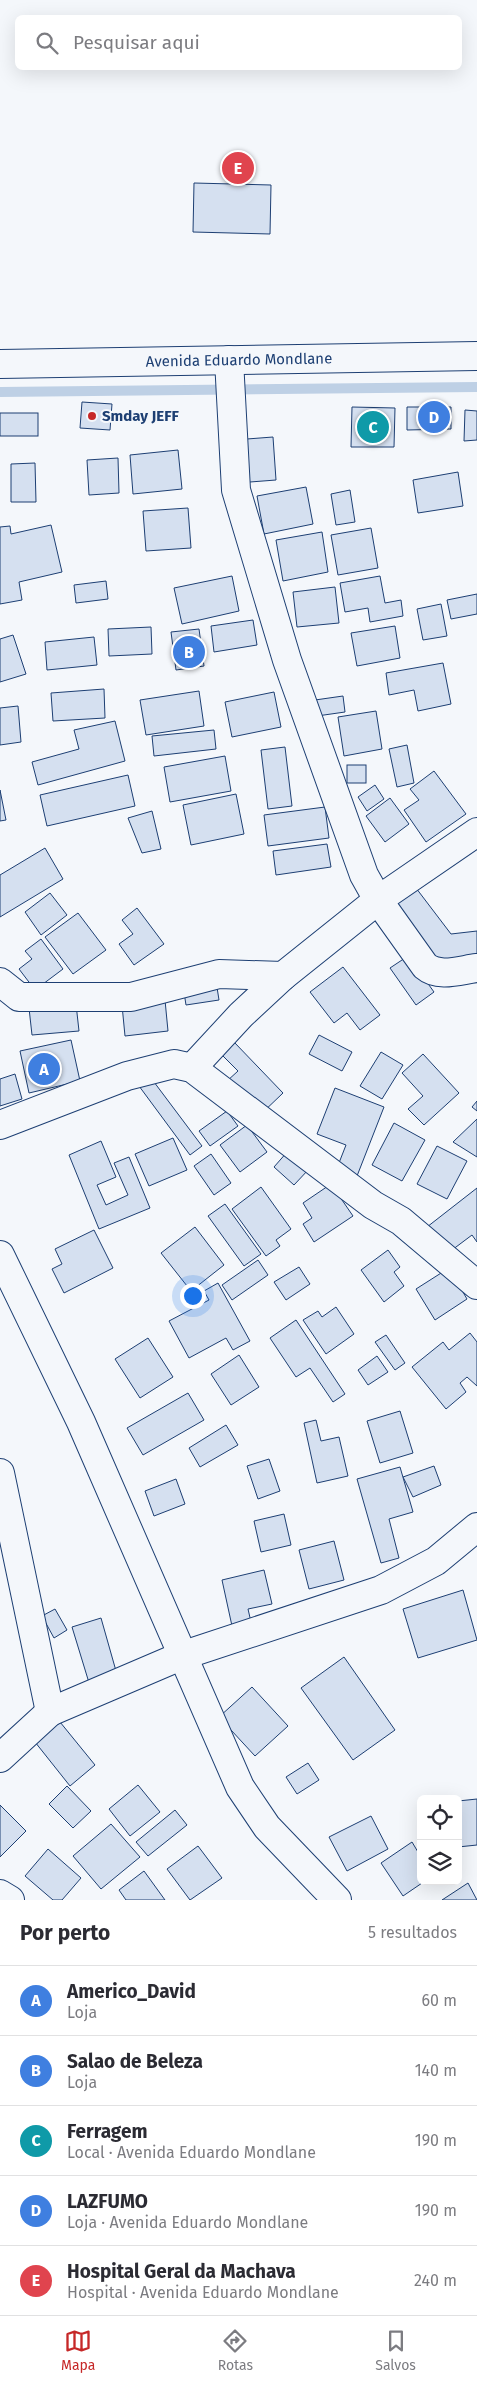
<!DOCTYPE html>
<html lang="pt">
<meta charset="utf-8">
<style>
:root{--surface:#fff;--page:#f7f7f7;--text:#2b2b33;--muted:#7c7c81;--line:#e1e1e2;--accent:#c62828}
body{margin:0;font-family:"Fira Sans",sans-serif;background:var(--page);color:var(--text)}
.controls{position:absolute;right:15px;bottom:15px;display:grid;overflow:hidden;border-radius:8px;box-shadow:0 5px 20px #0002}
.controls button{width:45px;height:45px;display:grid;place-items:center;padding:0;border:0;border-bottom:1px solid var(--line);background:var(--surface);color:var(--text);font:25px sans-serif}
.you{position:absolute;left:192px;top:1295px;width:18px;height:18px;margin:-12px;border:4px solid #fff;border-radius:50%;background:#1a73e8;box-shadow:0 0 0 8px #1a73e833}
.badge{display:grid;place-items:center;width:32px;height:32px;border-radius:50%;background:var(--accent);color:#fff;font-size:16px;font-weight:700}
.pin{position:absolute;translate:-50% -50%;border:2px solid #fff;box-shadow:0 1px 5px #0006}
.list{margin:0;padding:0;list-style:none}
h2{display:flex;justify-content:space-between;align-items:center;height:65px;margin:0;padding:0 20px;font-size:21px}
h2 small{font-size:16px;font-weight:400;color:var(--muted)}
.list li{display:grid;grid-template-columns:32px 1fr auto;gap:15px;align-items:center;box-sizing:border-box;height:70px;padding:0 20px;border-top:1px solid var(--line)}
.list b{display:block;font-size:19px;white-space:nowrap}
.list p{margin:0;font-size:16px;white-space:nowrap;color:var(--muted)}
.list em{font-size:16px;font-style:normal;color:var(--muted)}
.icon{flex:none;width:28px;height:28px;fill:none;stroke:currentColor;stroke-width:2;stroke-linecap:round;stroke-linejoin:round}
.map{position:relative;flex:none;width:477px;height:1900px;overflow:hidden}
.search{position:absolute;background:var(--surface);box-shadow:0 5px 20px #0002;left:15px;right:15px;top:15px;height:55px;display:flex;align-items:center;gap:12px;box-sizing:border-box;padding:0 18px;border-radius:8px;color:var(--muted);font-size:19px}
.sheet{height:415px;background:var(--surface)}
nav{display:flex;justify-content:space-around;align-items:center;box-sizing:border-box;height:70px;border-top:1px solid var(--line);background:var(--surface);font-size:14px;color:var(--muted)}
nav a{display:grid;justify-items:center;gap:2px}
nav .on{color:var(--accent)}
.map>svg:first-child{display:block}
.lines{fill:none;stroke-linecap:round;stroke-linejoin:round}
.stream{stroke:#bed0e5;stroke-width:10}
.building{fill:#d5e0f0;stroke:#1d3f73}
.minor-casing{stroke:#1d3f73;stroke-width:30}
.primary-casing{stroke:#1d3f73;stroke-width:30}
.minor{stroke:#f4f7fb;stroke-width:28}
.primary{stroke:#f4f7fb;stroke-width:28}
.poi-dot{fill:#c62828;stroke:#f4f7fb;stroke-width:2}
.labels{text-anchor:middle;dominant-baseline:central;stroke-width:4;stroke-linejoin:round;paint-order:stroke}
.street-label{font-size:15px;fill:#1d3f73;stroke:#f4f7fb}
.poi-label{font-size:15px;font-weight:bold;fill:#1d3f73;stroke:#f4f7fb;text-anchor:start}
</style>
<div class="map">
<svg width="477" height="1900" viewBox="0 0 477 1900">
<rect width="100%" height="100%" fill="#f4f7fb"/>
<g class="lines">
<polyline class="stream" points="0,392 477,387"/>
</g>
<g class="building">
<polygon points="194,183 271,185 270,234 193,232"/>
<polygon points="82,402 112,404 110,430 80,428"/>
<polygon points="352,407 395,408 394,447 351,447"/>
<polygon points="407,407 451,407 451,429 407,430"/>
<polygon points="465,410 477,411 477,440 464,441"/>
<rect x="0" y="413" width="38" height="23"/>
<polygon points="273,437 276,480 237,483 234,440"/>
<polygon points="178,450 182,489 133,494 130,455"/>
<polygon points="118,458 119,493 89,495 87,460"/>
<polygon points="35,463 36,502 11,502 11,464"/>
<polygon points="458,472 463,506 418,513 413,480"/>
<polygon points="306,487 313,524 264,534 257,496"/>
<polygon points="350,490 355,522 336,525 331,494"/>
<polygon points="188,508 191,548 146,551 143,511"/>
<polygon points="51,525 62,572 19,582 22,600 0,604 0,527 10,526 11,534"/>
<polygon points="371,528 378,568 338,575 331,535"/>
<polygon points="322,532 328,572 283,581 276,540"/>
<polygon points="232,576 239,611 182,624 174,588"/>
<polygon points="380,576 385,603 401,600 403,616 370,622 368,608 345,612 340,583"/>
<polygon points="106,581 108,599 76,603 74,585"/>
<polygon points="335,587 339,623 297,627 293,592"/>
<polygon points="477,594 477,614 451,619 447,600"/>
<polygon points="441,604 447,636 423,640 417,609"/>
<polygon points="253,620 257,645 214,652 211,626"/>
<polygon points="395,626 400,658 357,666 351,633"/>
<polygon points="151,627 152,654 109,656 108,629"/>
<polygon points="199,629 204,666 176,670 171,632"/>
<polygon points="13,635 26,674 0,682 0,639"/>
<polygon points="94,637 97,665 47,670 45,642"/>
<polygon points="443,663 451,704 418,711 414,690 389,695 386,673"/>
<polygon points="104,689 105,718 53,721 51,693"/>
<polygon points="199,691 204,726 146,735 140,700"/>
<polygon points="274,692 281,727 232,737 225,702"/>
<polygon points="343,696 345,712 310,717 308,701"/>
<polygon points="18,706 21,742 0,745 0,708"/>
<polygon points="376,711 382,749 344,756 338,717"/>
<polygon points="115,721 125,761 38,785 32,762 79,749 74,730"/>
<polygon points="214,730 216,749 154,756 152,736"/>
<polygon points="407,745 414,783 397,787 389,749"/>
<polygon points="285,747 292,806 268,809 261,750"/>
<polygon points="225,756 231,791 170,802 164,767"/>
<rect x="347" y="765" width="19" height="18"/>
<polygon points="434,771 466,814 426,842 404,810 419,800 410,789"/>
<polygon points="128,775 135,806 47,826 40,795"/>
<polygon points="375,785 384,799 367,811 358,797"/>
<polygon points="0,790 6,820 0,821"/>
<polygon points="236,794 244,834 191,845 183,805"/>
<polygon points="390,798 409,824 385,842 366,816"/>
<polygon points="325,807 329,838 268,846 264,815"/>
<polygon points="152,811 161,849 142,853 128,818"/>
<polygon points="327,844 331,867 276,875 273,851"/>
<polygon points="45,848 63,879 0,917 0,875"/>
<polygon points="416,888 451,934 477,931 477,958 432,965 389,908"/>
<polygon points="50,893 67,915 41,935 25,912"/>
<polygon points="137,908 164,944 134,965 119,944 133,934 122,920"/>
<polygon points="78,913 106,950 73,974 45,937"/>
<polygon points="41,939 63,969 35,990 19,969 32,959 25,951"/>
<polygon points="408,956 434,992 416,1005 390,968"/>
<polygon points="343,967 380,1015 360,1030 347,1013 334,1023 310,992"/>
<polygon points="216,981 219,1000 186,1005 183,986"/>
<polygon points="165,1000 168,1031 125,1036 122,1005"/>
<polygon points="76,1004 79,1031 32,1035 29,1008"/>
<polygon points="319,1035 352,1052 342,1071 309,1054"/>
<polygon points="71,1040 80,1081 29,1093 20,1051"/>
<polygon points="234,1042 283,1093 260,1115 227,1081 238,1071 221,1054"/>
<polygon points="381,1052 403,1065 382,1099 360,1086"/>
<polygon points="423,1054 459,1093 424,1125 408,1109 423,1096 402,1073"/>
<polygon points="15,1074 22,1099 0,1106 0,1079"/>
<polygon points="151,1078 202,1146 190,1155 139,1086"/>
<polygon points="335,1088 384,1107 357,1176 337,1168 346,1145 317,1134"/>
<polygon points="477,1101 477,1111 472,1107"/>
<polygon points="227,1111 238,1126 210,1146 199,1131"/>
<polygon points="477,1119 477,1157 453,1142"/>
<polygon points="394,1123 425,1140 402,1181 372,1165"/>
<polygon points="247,1125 267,1152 240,1172 220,1145"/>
<polygon points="173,1138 187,1170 149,1186 135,1154"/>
<polygon points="101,1141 116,1177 97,1185 106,1205 128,1195 114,1163 129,1157 150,1208 99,1229 69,1155"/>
<polygon points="437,1146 467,1161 447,1199 417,1184"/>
<polygon points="288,1151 309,1169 294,1185 274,1167"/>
<polygon points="211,1154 231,1183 214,1195 194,1166"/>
<polygon points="331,1184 353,1216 314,1242 303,1224 312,1218 303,1203"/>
<polygon points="261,1187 291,1229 276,1240 280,1246 266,1256 232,1209"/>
<polygon points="477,1188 477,1242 472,1235 448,1253 427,1227"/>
<polygon points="225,1204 261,1254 244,1266 208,1216"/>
<polygon points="195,1227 224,1265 191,1291 161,1253"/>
<polygon points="94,1230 113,1268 64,1293 52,1269 62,1264 55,1249"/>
<polygon points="388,1250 400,1267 394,1272 404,1286 384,1302 361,1270"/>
<polygon points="258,1260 268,1275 232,1300 222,1285"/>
<polygon points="299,1267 310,1284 286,1300 274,1282"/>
<polygon points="449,1268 467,1299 435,1320 416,1289"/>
<polygon points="218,1283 250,1341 233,1350 226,1338 189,1358 169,1321 209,1300 204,1291"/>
<polygon points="336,1307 354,1334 326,1354 303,1320 318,1311 322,1317"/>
<polygon points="296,1320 345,1394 333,1402 310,1368 296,1377 270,1338"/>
<polygon points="470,1333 477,1342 477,1386 467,1377 460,1383 466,1392 446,1409 412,1367 443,1342 449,1350"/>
<polygon points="386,1335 405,1363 395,1370 375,1342"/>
<polygon points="148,1338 173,1377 140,1398 115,1359"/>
<polygon points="239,1355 259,1387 231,1405 211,1374"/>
<polygon points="377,1356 388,1372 368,1385 358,1370"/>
<polygon points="188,1393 204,1420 143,1455 127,1428"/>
<polygon points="400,1411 413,1453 380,1463 367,1421"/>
<polygon points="316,1420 321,1441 339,1437 348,1476 317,1483 304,1423"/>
<polygon points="226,1425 238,1445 200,1467 189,1448"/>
<polygon points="269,1459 280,1491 258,1499 247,1466"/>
<polygon points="434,1466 441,1485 413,1497 403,1477"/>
<polygon points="400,1467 413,1512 389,1519 399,1558 381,1563 357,1479"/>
<polygon points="176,1479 185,1504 154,1516 145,1491"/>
<polygon points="284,1514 291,1545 261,1552 254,1521"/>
<polygon points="334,1541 344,1580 309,1589 299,1550"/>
<polygon points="264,1570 272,1604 248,1609 251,1622 232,1626 222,1580"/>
<polygon points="463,1590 477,1640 418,1658 403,1609"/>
<polygon points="55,1609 67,1630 54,1638 42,1616"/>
<polygon points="101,1618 118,1678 90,1686 72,1627"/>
<polygon points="344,1657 395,1730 353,1760 301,1688"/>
<polygon points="252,1687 288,1726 255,1756 219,1717"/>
<polygon points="60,1722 95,1765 70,1786 35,1742"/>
<polygon points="308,1763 319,1780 297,1794 286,1777"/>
<polygon points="138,1785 160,1812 130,1836 109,1809"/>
<polygon points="67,1786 91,1811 73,1828 49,1804"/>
<polygon points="477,1799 477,1845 458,1847 458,1801"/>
<polygon points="0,1805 26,1831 0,1857"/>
<polygon points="175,1810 187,1825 148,1856 136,1842"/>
<polygon points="371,1816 388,1849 347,1871 329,1837"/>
<polygon points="111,1824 140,1857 101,1889 73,1856"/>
<polygon points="412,1842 421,1857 421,1881 425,1881 403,1896 381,1863"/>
<polygon points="198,1846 222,1878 190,1900 167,1869"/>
<polygon points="48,1849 81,1878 62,1900 53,1900 25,1876"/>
<polygon points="144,1871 165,1900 126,1900 119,1890"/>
<polygon points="468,1883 477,1900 442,1900"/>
</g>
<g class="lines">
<defs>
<g id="minor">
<path d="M229 360 236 490 287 660 364 875 378 900 425 966C439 978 460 970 477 968"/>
<polyline points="0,982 19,997 131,997 219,974 283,976"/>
<polyline points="192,1068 241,1015 283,976 378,900 477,832"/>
<polyline points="0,1125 127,1076 174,1064 192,1068 373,1205 401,1221 477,1285"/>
<polyline points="0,1255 81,1422 240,1787 267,1827 337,1900"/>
<polyline points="0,1473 50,1712"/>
<polyline points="0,1758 50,1712 181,1656 381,1590 436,1561 477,1527"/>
<polyline points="0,1894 10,1900"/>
</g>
<polyline id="primary" points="0,364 477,356"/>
</defs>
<use href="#minor" class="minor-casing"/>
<use href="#primary" class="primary-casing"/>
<use href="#minor" class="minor"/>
<use href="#primary" class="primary"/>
</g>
<circle class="poi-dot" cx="92" cy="416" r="5"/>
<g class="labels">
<g class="street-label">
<text transform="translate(239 360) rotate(-1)">Avenida Eduardo Mondlane</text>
</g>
<g class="poi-label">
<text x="102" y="416">Smday JEFF</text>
</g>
</g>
</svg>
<div class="controls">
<button><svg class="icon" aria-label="locate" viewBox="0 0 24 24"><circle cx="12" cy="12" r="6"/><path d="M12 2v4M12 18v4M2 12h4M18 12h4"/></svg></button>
<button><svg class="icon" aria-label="layers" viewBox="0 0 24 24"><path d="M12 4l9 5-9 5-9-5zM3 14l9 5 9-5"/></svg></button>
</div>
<div class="you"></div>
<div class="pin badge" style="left:44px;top:1069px;background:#3f7fe0">A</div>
<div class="pin badge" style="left:189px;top:652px;background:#3f7fe0">B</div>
<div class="pin badge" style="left:373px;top:427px;background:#0f9aa8">C</div>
<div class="pin badge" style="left:434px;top:417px;background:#3f7fe0">D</div>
<div class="pin badge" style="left:238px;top:168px;background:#e0444e">E</div>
<div class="search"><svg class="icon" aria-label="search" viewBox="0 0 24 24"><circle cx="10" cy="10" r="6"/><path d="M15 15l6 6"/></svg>Pesquisar aqui</div>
</div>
<section class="sheet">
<h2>Por perto<small>5 resultados</small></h2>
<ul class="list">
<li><span class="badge" style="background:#3f7fe0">A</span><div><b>Americo_David</b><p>Loja</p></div><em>60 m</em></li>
<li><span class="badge" style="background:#3f7fe0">B</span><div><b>Salao de Beleza</b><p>Loja</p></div><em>140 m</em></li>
<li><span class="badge" style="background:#0f9aa8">C</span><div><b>Ferragem</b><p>Local · Avenida Eduardo Mondlane</p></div><em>190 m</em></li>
<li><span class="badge" style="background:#3f7fe0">D</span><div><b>LAZFUMO</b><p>Loja · Avenida Eduardo Mondlane</p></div><em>190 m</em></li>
<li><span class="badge" style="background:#e0444e">E</span><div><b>Hospital Geral da Machava</b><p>Hospital · Avenida Eduardo Mondlane</p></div><em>240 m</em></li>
</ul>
</section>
<nav>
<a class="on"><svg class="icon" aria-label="map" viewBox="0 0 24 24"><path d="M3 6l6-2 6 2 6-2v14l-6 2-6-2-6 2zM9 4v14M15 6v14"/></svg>Mapa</a>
<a><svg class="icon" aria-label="directions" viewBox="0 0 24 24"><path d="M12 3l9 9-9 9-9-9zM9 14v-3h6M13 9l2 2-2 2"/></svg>Rotas</a>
<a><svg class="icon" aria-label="saved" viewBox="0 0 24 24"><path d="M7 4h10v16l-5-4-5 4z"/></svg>Salvos</a>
</nav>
